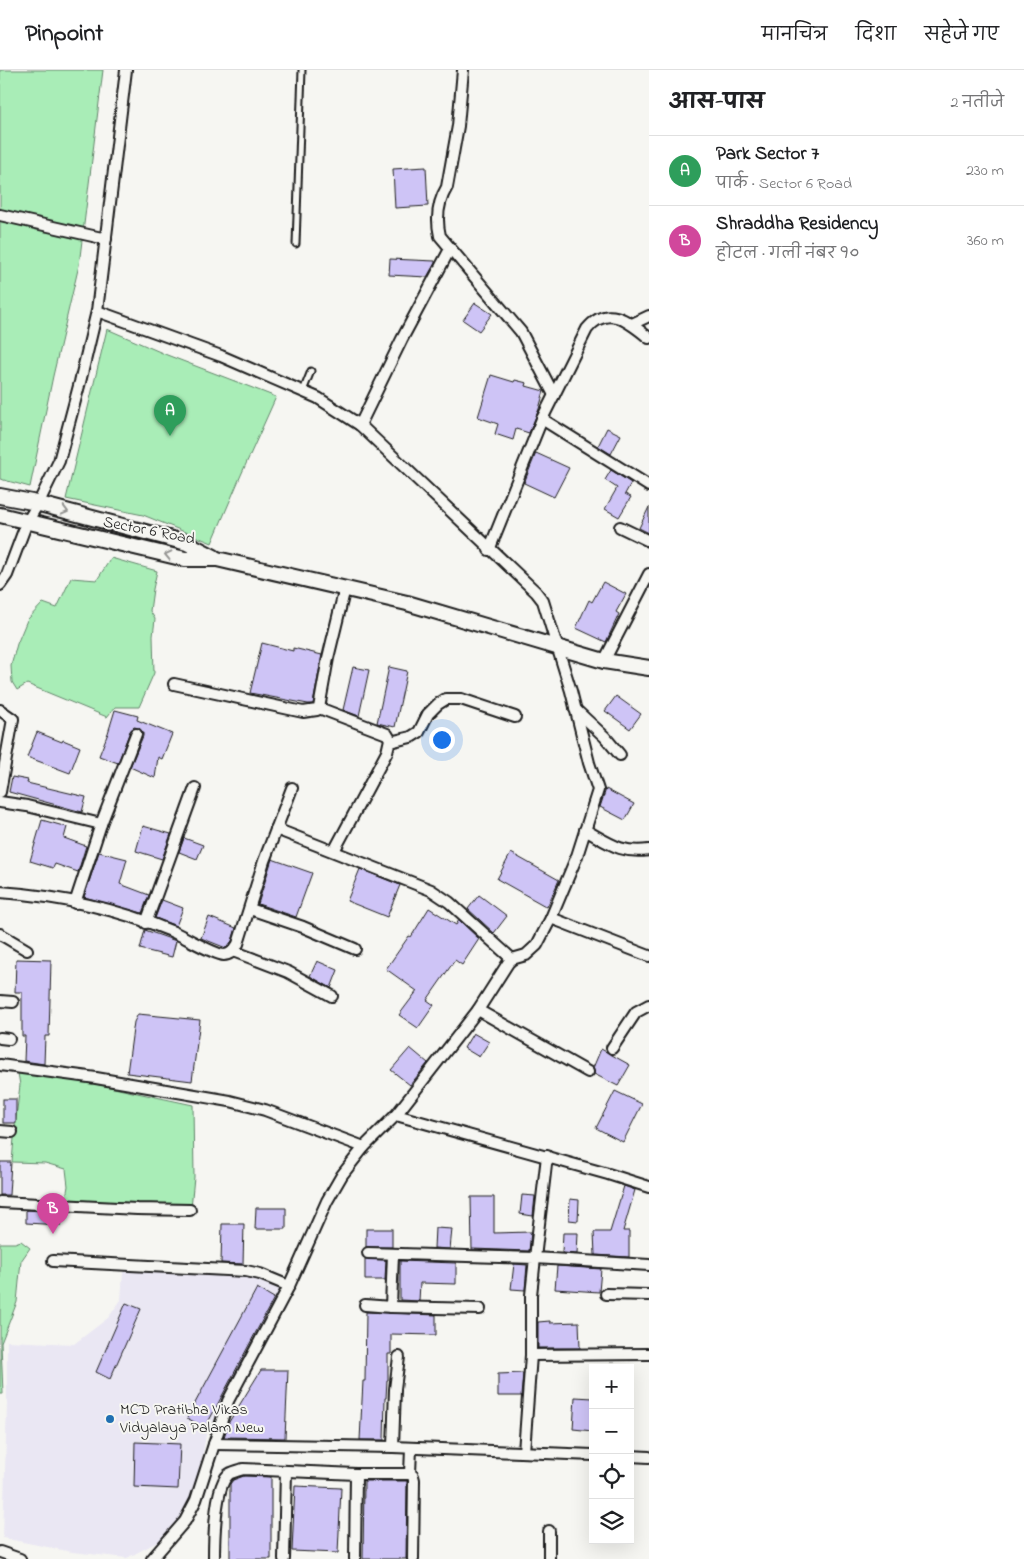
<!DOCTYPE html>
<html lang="hi">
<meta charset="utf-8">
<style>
:root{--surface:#fff;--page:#f6f6f6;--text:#202124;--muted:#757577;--line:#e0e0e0;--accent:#b45309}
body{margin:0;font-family:"Indie Flower","Playpen Sans Deva",sans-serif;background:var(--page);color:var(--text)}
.controls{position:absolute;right:15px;bottom:15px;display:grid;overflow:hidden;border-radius:0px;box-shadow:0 5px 20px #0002}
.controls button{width:45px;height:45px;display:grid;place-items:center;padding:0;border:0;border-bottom:1px solid var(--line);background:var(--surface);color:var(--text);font:25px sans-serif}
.you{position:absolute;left:441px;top:669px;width:18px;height:18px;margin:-12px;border:4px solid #fff;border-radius:50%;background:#1a73e8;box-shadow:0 0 0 8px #1a73e833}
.badge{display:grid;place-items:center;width:32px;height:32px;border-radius:50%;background:var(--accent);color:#fff;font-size:16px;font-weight:700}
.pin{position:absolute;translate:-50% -41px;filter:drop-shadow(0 1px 2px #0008)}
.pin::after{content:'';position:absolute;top:26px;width:18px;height:15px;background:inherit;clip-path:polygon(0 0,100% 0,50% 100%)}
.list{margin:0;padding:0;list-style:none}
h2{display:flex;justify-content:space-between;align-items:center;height:65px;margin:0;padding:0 20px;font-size:21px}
h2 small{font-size:16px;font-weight:400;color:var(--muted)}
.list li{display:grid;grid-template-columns:32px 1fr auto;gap:15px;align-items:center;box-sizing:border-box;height:70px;padding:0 20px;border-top:1px solid var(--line)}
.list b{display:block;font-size:19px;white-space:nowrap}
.list p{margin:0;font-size:16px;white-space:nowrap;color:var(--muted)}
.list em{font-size:16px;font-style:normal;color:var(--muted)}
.icon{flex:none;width:28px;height:28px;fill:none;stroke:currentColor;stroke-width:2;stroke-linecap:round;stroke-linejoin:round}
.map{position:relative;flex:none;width:649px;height:1489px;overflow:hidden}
header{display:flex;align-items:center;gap:30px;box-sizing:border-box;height:70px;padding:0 25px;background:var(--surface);border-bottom:1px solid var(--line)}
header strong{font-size:24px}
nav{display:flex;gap:28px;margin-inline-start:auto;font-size:18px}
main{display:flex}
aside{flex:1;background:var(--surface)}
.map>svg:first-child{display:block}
.built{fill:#eae7f3}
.green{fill:#a9edb7;stroke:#62846a}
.building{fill:#cec4f6;stroke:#1c1c1c}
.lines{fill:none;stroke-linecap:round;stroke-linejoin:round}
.lane-casing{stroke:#1c1c1c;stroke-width:9}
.street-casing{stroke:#1c1c1c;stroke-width:14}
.secondary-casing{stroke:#1c1c1c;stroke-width:18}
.lane{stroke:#f6f6f2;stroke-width:5}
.street{stroke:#f6f6f2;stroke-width:10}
.secondary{stroke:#f6f6f2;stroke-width:14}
.oneway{stroke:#949492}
.poi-dot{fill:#1f6fb2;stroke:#f6f6f2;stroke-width:2}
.labels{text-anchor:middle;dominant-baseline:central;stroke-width:4;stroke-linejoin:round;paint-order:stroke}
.street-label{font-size:16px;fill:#1c1c1c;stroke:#f6f6f2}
.poi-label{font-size:16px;fill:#1c1c1c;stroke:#f6f6f2;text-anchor:start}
</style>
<header>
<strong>Pinpoint</strong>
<nav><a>मानचित्र</a><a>दिशा</a><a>सहेजे गए</a></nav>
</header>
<main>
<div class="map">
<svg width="649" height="1489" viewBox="0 0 649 1489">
<rect width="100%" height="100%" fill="#f6f6f2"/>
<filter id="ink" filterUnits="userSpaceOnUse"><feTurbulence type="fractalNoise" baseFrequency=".02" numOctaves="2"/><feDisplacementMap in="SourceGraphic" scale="10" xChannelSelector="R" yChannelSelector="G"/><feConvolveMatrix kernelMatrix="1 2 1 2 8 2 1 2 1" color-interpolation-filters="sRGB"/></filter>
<g filter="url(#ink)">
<polygon class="built" points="123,1202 156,1202 250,1208 271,1213 283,1219 206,1365 202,1389 190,1431 165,1468 127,1488 72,1482 3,1468 7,1333 7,1271 74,1274 108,1248 121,1230"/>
<g class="green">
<polygon points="0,0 103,0 79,195 53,306 30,417 0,409"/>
<polygon points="107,259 167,285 276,327 241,405 212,473 143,445 66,429"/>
<polygon points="111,488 157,501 153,519 150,541 155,549 153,566 154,603 139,637 115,637 107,647 27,614 17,620 12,612 11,596 17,574 27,550 43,533 57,538 71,508 97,510"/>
<polygon points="18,1003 86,1012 193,1035 194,1107 191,1138 188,1142 120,1144 64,1138 68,1116 66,1099 45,1093 12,1092 15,1056 20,1015"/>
<polygon points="21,1171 30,1178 21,1191 17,1232 1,1273 3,1324 0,1324 0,1173 15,1173"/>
</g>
<g class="building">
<polygon points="426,97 428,136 395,138 393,99"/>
<polygon points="390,189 435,191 435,193 427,207 389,205"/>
<polygon points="475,233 492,244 479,261 463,250"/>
<polygon points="491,305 514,312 515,310 527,313 526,316 544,321 539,339 529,363 516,359 513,370 495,364 498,354 478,347"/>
<polygon points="607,358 621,365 611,384 598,376"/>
<polygon points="536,383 569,398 554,427 524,413"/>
<polygon points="611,400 631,413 625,424 631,427 619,447 605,439 617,418 605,410"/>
<polygon points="649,437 649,463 639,458"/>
<polygon points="603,512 626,524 616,542 619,544 606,572 576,558 589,530 592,532"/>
<polygon points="262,573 293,581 293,578 322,585 313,634 308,634 250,623"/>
<polygon points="353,597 369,600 359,646 343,640"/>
<polygon points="389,597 407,601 395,657 377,653"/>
<polygon points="616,626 641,644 630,659 605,641"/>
<polygon points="115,640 138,646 137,650 172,664 162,689 158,687 155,708 130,697 143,666 143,662 139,658 134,657 130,661 118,693 99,686 108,663"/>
<polygon points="37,662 62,672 63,670 80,677 70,703 27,687"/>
<polygon points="12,707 28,710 27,713 86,727 82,742 9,722"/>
<polygon points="606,719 634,734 625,750 600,737"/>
<polygon points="42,750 67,757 64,768 86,776 78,802 55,794 53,798 30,791"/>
<polygon points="143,756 171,764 162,789 136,781"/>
<polygon points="184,768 203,775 197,789 179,782"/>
<polygon points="99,782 127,789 120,814 149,825 142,843 84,827"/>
<polygon points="511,783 559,810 547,837 497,809"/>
<polygon points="272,789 312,803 296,847 258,834"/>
<polygon points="360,799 400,815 387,847 347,831"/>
<polygon points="479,825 507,846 494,863 468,839"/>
<polygon points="162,830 183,838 176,856 155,848"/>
<polygon points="429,838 456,855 459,850 479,869 462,895 455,890 427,930 434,935 418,958 399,945 417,921 386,899 409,866 411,867"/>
<polygon points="209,847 236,858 232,871 226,878 201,868"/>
<polygon points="145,860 176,871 172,887 140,879"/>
<polygon points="16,889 51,890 49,966 45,966 44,994 24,991 25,966 22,966 22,922 15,922"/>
<polygon points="317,891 338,900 331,918 310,906"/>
<polygon points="138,944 200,950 192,1011 127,1003 134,952"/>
<polygon points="473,963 489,972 479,987 464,978"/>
<polygon points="410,978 428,993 410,1015 391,1000"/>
<polygon points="601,979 630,995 618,1016 594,1004 593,998"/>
<polygon points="615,1021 642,1034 623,1072 596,1058"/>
<rect x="3" y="1029" width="13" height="24"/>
<polygon points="0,1092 11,1092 9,1125 0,1125"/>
<polygon points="624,1116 635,1120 623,1161 629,1161 629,1187 595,1185 594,1162 610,1162"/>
<polygon points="522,1125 535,1126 533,1146 520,1144"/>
<polygon points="471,1127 494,1127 494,1163 531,1162 529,1181 472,1179"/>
<polygon points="570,1129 579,1130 578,1151 569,1150"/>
<polygon points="256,1138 286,1138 286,1159 255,1159"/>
<polygon points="26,1140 62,1142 61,1155 26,1153"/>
<polygon points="222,1154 244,1154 243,1194 221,1193"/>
<polygon points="435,1158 452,1159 450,1179 434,1178"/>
<rect x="366" y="1159" width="26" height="18"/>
<polygon points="563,1163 578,1163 577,1184 562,1183"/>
<polygon points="365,1189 386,1190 385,1210 365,1210"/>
<polygon points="400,1191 456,1193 456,1214 420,1213 419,1231 400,1230"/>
<polygon points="514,1194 527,1195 525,1220 511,1219"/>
<polygon points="557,1196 601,1199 599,1222 555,1219"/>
<polygon points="257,1218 274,1228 205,1358 187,1348"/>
<polygon points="126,1233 141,1239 110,1309 96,1302"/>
<polygon points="366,1242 436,1245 436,1265 391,1264 391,1284 388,1284 388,1310 387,1310 386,1328 385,1328 384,1370 360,1370 363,1311 365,1311"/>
<polygon points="550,1251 550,1253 579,1252 580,1278 538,1278 538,1252"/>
<polygon points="261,1300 288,1300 285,1368 224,1367 229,1352"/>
<polygon points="523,1303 521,1326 498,1326 498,1304"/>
<polygon points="575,1327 593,1328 593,1361 573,1359"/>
<polygon points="135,1372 180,1374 178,1419 134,1417"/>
<polygon points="244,1406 271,1407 271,1489 230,1489 230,1414 233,1410"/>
<polygon points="364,1411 407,1411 406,1489 363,1489"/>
<polygon points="295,1416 341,1418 338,1483 292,1481"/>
</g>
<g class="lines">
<defs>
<g id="lane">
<polyline points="296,174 302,0"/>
<polyline points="303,321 311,301"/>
</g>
<g id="street">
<path d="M463 0 458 56 447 117C438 132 436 149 440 166L521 262 554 325"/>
<polyline points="0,145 106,169"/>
<polyline points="97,241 221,286 318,328 360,355 536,522 543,531 571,621 589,693 598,720 577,786 551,848 537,875 526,885 512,889 508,893 478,940 428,1004 396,1045 364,1077 342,1105 327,1131 289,1216 228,1331 196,1430 185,1451 152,1489"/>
<polyline points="632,254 649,246"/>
<polyline points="542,349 649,416"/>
<polyline points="360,355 402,269 450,179"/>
<polyline points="620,457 649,471"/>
<path d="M489 480 542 349 587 259C608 233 629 252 649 268"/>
<polyline points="0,515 7,505 27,452 38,434 59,391 80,312 97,241 126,0"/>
<polyline points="604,591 649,504"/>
<polyline points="174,614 303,642 317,640 319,638 328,588 345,518"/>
<polyline points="319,638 387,664 390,669 387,682 334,781"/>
<polyline points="575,639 605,667 620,685"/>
<polyline points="0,640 13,649 0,722"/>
<polyline points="390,672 411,667 419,662 428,644 438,634 446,629 461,629 515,647"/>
<polyline points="0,732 27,736 101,754"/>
<polyline points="276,759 431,820 449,832 512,889"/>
<path d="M585 760C609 773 621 784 649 780"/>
<path d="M0 822C58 826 118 839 171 861 184 866 212 884 224 885 231 885 235 879 238 874L264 791 292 718"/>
<polyline points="75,833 101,754 136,664"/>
<polyline points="250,839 303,857 355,879"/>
<polyline points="551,848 649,886"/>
<polyline points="146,853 195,718"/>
<polyline points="0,864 27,880"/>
<polyline points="233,881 288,902 332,926"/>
<polyline points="0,931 13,932"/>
<polyline points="478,940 588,1002"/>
<polyline points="0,968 9,969"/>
<polyline points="612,978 636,942 649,935"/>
<polyline points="0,995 96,1008 230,1031 265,1040 364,1077"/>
<polyline points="396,1045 608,1104 649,1117"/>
<polyline points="0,1061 12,1062"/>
<polyline points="547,1086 535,1188 649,1195"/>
<polyline points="0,1132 137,1139 190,1140"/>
<polyline points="368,1183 535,1188 531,1225 531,1285 524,1382"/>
<polyline points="53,1191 246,1201 260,1204 289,1216"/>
<polyline points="606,1224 649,1225"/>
<polyline points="365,1235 391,1237 393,1184"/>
<polyline points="391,1237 480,1239"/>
<polyline points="531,1285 649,1284"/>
<polyline points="214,1374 393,1377 593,1385"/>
<polyline points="393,1377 395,1319 399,1287"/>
<polyline points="630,1386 649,1387"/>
<polyline points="410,1404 411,1378"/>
<polyline points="549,1461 549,1489"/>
<polyline points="0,1482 20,1489"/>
<path d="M214 1489C214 1470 215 1417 228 1405 231 1402 238 1401 243 1399L356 1404H410L413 1406 414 1410 413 1489"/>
<polyline points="284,1489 286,1401"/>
<polyline points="355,1489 356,1404"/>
</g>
<g id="secondary">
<polyline points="0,426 32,432 187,473 214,487"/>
<polyline points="0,445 185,489 217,489 407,533 604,591 649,598"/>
</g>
</defs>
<use href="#lane" class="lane-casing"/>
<use href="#street" class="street-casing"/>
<use href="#secondary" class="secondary-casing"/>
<use href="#lane" class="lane"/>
<use href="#street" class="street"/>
<use href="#secondary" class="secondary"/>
</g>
<defs><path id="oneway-chevron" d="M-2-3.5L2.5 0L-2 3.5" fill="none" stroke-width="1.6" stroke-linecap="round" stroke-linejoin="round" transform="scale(1.25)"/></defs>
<g class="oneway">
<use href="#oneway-chevron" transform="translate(65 441) rotate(15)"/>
<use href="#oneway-chevron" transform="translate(168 485) rotate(-167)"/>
</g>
</g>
<circle class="poi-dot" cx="110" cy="1349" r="5"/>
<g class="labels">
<g class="street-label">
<text transform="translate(149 461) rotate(11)">Sector 6 Road</text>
</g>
<g class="poi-label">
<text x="120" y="1340">MCD Pratibha Vikas<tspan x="120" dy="18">Vidyalaya Palam New</tspan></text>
</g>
</g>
</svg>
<div class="controls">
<button>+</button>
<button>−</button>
<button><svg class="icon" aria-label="locate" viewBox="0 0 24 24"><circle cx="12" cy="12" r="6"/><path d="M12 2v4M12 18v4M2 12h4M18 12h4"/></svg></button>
<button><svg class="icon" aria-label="layers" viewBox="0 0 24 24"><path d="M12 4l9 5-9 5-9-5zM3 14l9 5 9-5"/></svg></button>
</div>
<div class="you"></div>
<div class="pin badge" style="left:170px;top:366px;background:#2e9e5b">A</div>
<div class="pin badge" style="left:53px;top:1164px;background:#d1479c">B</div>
</div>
<aside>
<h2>आस-पास<small>2 नतीजे</small></h2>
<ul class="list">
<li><span class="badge" style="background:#2e9e5b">A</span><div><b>Park Sector 7</b><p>पार्क · Sector 6 Road</p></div><em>230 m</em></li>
<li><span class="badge" style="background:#d1479c">B</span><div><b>Shraddha Residency</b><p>होटल · गली नंबर १०</p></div><em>360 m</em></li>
</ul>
</aside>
</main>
